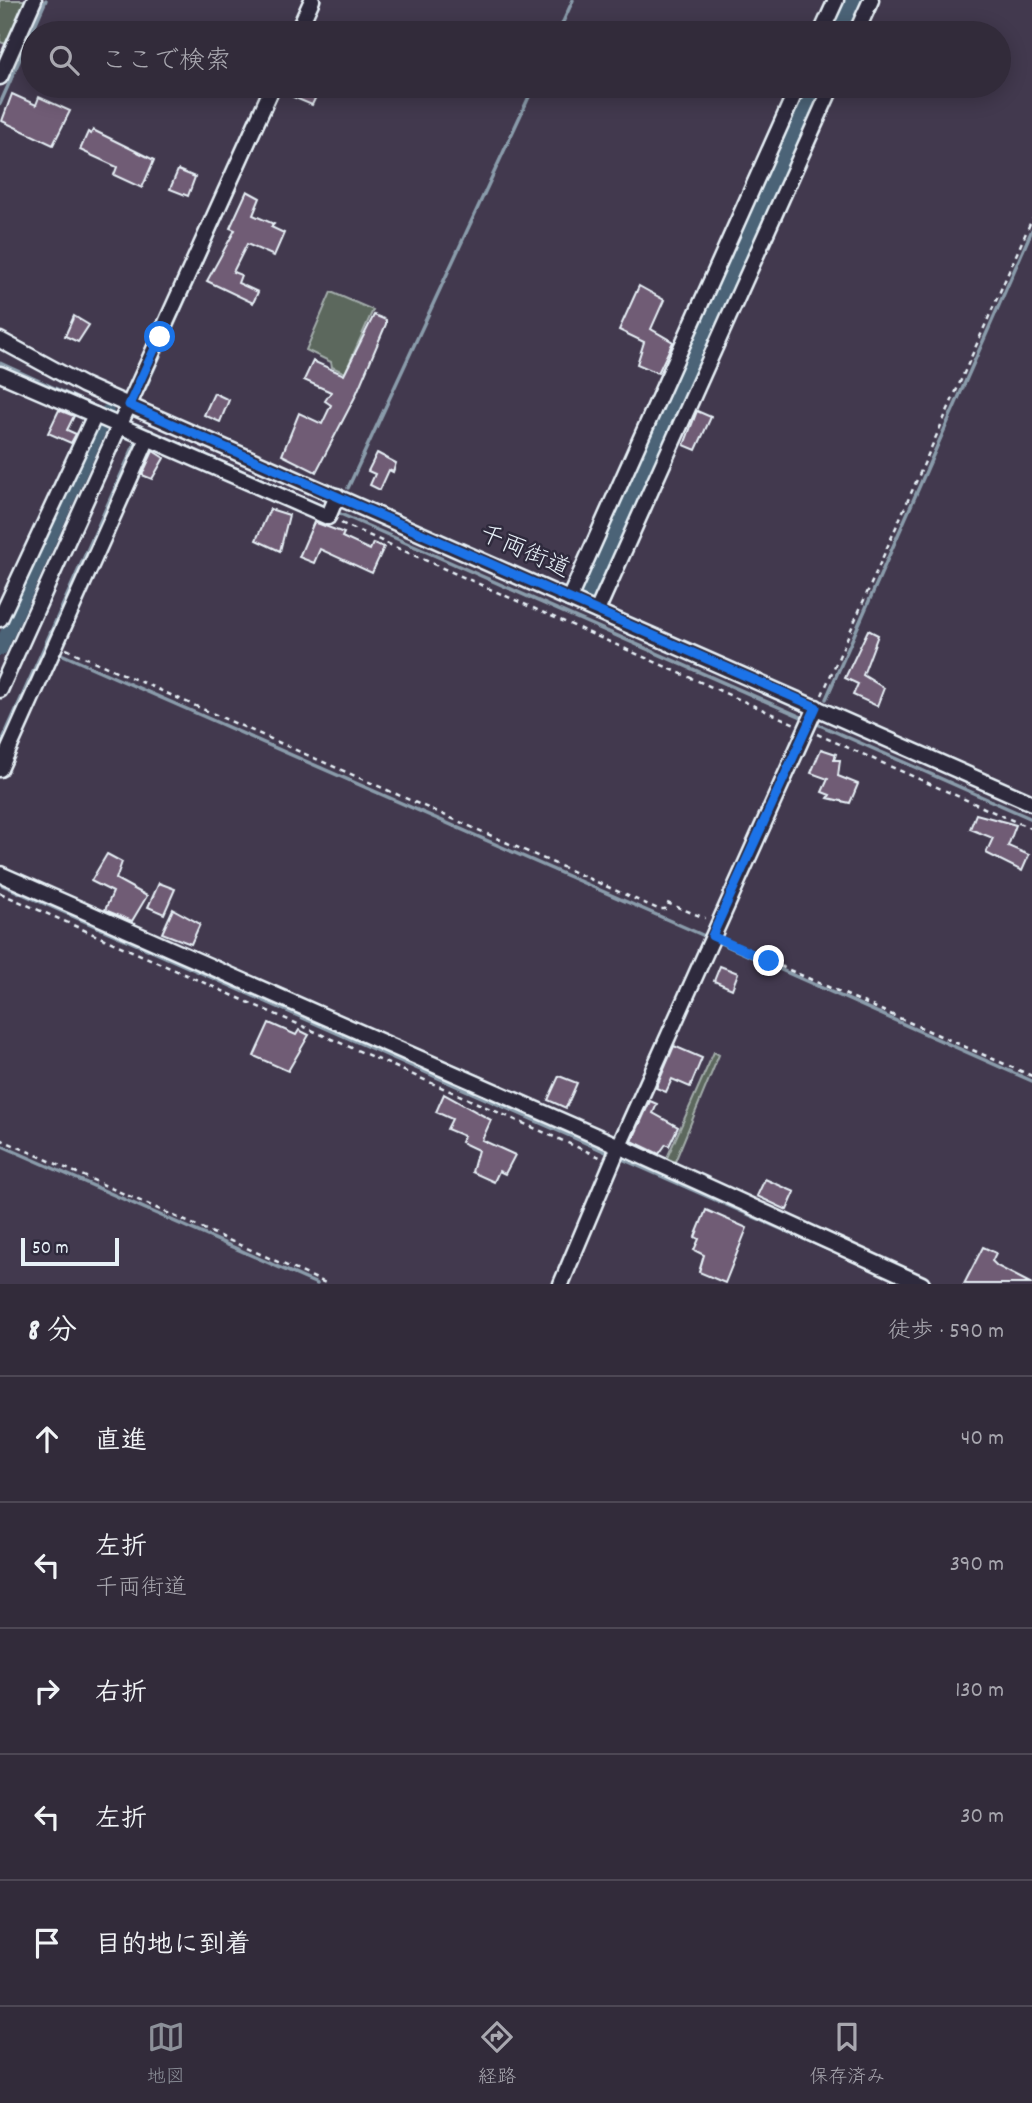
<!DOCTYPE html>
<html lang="ja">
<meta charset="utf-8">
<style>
:root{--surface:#322b3a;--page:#3a3342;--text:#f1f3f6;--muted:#a8a7af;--line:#4d4754;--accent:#8c9099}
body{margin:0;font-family:Dekko,"Klee One",sans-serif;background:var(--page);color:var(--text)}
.scale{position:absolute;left:21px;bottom:18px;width:98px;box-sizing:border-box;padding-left:7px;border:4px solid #e8f1f8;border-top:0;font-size:19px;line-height:24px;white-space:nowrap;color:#e8f1f8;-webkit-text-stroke:5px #2f2a3d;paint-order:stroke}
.stop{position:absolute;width:21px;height:21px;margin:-16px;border:5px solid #1a73e8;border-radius:50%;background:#fff}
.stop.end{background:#1a73e8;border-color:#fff;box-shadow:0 2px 7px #0008}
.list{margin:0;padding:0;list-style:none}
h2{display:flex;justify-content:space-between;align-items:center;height:91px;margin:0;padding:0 28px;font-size:30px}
h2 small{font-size:23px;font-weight:400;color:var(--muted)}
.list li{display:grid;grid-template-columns:46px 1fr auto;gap:21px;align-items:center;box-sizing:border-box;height:126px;padding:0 28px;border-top:2px solid var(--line)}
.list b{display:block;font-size:26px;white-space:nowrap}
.list p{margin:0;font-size:23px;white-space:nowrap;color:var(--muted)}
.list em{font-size:23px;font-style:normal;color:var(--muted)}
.icon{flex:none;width:38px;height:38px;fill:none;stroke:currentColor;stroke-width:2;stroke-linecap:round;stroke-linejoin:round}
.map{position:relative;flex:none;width:1032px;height:1284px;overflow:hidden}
.search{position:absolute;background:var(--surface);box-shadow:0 4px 18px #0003;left:21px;right:21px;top:21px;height:77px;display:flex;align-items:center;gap:18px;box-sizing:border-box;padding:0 24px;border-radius:38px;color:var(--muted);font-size:26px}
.sheet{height:721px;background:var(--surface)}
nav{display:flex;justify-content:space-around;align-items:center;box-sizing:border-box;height:98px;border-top:2px solid var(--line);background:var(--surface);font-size:19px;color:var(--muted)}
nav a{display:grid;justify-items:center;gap:4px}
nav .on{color:var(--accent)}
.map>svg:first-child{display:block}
.green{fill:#5c685d;stroke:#a2acaa;stroke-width:2}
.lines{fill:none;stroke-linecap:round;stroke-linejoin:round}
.stream{stroke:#8a9cab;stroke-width:3.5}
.canal{stroke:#4c6477;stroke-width:14}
.river{stroke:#4c6477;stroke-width:23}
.building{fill:#705c74;stroke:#e8f1f8;stroke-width:2}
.minor-casing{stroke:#e8f1f8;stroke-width:19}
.path{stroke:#e8f1f8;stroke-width:2.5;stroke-dasharray:5 5;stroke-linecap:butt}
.minor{stroke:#2f2a3d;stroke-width:14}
.route{stroke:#1a73e8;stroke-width:9}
.labels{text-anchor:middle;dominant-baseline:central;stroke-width:5;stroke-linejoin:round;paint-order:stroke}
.street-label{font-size:24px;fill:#e8f1f8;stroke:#2f2a3d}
</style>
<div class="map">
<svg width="1032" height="1284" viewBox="0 0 1032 1284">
<rect width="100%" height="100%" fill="#42394e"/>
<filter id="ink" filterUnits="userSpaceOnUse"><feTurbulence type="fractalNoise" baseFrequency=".0143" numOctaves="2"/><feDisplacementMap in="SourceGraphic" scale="14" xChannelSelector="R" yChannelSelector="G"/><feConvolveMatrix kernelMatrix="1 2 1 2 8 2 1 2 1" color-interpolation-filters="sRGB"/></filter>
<g filter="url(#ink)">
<g class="green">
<polygon points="0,0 26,0 6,44 0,42"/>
<polygon points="331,292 373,310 345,373 332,367 331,362 306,350"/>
<polygon points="714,1052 719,1055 674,1164 666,1160"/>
</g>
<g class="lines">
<g class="stream">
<polyline points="305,33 320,0"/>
<polyline points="558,33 573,0"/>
<polyline points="0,104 46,0"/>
<polyline points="0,363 107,412"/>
<polyline points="145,389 281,86"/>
<polyline points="136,424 329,509"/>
<polyline points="348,488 534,86"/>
<polyline points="336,512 806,719"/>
<polyline points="5,625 10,627"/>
<polyline points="61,654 707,937"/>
<polyline points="826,699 1032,230"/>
<polyline points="813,722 1032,819"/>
<polyline points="0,746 136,441"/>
<polyline points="0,884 613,1155"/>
<polyline points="718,942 1032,1081"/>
<polyline points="0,1145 317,1284"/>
<polyline points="620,1158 879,1272"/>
</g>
<polyline class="canal" points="0,649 107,412"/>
<g class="river">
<polyline points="839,33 854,0"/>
<polyline points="589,594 816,86"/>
</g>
</g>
<g class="building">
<polygon points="298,86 321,86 312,105 293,97"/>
<polygon points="12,94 36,105 39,97 70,111 53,145 2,121"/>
<polygon points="93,130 154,160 142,188 114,175 117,167 80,150 88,132 91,134"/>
<polygon points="178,170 195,177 188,196 170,189"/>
<polygon points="247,191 260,198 253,215 274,224 271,227 284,233 274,256 247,244 233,272 241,275 238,283 258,292 253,303 207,281 235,230 230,228"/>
<polygon points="639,286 664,300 651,329 673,342 658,373 637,364 644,342 619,330"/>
<polygon points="374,315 386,320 386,324 355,397 316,472 282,455 299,413 322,424 331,405 325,401 331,392 304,380 313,361 344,375"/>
<polygon points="74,316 89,325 78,342 65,336"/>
<polygon points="214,393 229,400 220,422 204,415"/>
<polygon points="59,410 74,416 67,430 76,434 71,443 48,433"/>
<polygon points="697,411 711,417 696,450 684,445"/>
<polygon points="153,451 164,458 152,479 142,475"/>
<polygon points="377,453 396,463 393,472 389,470 380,490 370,485 375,474 368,471"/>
<polygon points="270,509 289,515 280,551 256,540"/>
<polygon points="314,522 344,533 342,537 370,550 373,543 384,547 372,573 320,549 314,563 299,557"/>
<polygon points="868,630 878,635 863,675 884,688 877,706 853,695 858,684 845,678"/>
<polygon points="821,749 836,754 834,760 840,760 838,776 858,784 850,803 828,798 830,795 822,792 828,779 811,773"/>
<polygon points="976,814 1016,825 1008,846 1029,855 1022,871 986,853 993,838 970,829"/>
<polygon points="107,854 122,862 116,879 147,896 132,921 105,910 113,892 91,881"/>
<polygon points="159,883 175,889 164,914 148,907"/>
<polygon points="173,909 200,924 191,944 162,933"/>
<polygon points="720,966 738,973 732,989 714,981"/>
<polygon points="269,1023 296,1035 299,1030 309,1035 288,1071 254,1056"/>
<polygon points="674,1046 702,1058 690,1087 672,1079 666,1092 656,1088"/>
<polygon points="559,1076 577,1083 566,1108 548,1100"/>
<polygon points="444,1094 491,1120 482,1140 515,1155 505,1174 499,1171 494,1182 472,1172 478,1150 461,1142 464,1136 447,1129 452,1119 436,1112"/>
<polygon points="650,1101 657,1104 653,1113 678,1127 669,1146 666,1144 659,1154 632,1141"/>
<polygon points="765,1179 795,1192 787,1210 757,1196"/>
<polygon points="706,1210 747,1228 725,1283 699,1272 704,1255 694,1250 699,1239 695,1237"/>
<polygon points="983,1247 996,1253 992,1261 997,1266 1032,1284 964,1284"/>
</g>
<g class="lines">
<defs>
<g id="minor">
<polyline points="297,33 312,0"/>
<polyline points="821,33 836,0"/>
<polyline points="856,33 871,0"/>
<polyline points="0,77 34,0"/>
<polyline points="0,340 83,385 1032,803"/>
<polyline points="0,374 95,415"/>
<polyline points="569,599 798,86"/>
<polyline points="597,611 832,86"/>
<polyline points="0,619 95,415 328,517 337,496"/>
<polyline points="0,690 273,86"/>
<polyline points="0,769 148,438"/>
<polyline points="0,874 619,1146 922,1284"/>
<polyline points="561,1284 619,1146 816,707"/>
</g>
</defs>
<use href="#minor" class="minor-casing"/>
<g class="path">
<polyline points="341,523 795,724"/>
<polyline points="66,649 658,909 665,909 667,903 705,918"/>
<polyline points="822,695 1032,219"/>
<polyline points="817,734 1032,829"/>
<polyline points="0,893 602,1158"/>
<polyline points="725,942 1032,1076"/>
<polyline points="0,1139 328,1284"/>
</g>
<use href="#minor" class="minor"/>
</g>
</g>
<g class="lines" filter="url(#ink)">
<polyline class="route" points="160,337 129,405 816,707 712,936 769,961"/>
</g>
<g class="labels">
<g class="street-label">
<text transform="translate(524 553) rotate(24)">千両街道</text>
</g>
</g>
</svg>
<div class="scale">50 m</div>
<div class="stop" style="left:160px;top:337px"></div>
<div class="stop end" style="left:769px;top:961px"></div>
<div class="search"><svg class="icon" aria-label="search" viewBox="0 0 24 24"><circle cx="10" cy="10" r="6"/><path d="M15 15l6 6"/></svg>ここで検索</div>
</div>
<section class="sheet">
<h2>8 分<small>徒歩 · 590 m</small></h2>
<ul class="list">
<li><svg class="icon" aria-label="ahead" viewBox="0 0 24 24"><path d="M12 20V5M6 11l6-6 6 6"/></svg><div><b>直進</b></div><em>40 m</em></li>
<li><svg class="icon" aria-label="left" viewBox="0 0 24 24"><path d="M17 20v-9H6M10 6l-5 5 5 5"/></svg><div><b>左折</b><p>千両街道</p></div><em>390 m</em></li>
<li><svg class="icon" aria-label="right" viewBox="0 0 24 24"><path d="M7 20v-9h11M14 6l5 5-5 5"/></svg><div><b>右折</b></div><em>130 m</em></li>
<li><svg class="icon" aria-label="left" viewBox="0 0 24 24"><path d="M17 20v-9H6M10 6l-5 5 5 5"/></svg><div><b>左折</b></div><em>30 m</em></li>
<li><svg class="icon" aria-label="arrive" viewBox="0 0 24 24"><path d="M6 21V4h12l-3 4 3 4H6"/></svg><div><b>目的地に到着</b></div></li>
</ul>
</section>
<nav>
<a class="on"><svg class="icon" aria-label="map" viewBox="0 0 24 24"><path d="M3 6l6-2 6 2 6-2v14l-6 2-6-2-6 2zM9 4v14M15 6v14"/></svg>地図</a>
<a><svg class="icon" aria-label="directions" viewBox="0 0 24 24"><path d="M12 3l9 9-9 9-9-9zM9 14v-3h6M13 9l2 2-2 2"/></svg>経路</a>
<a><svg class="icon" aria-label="saved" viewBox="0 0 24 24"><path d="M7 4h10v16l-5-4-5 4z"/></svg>保存済み</a>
</nav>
